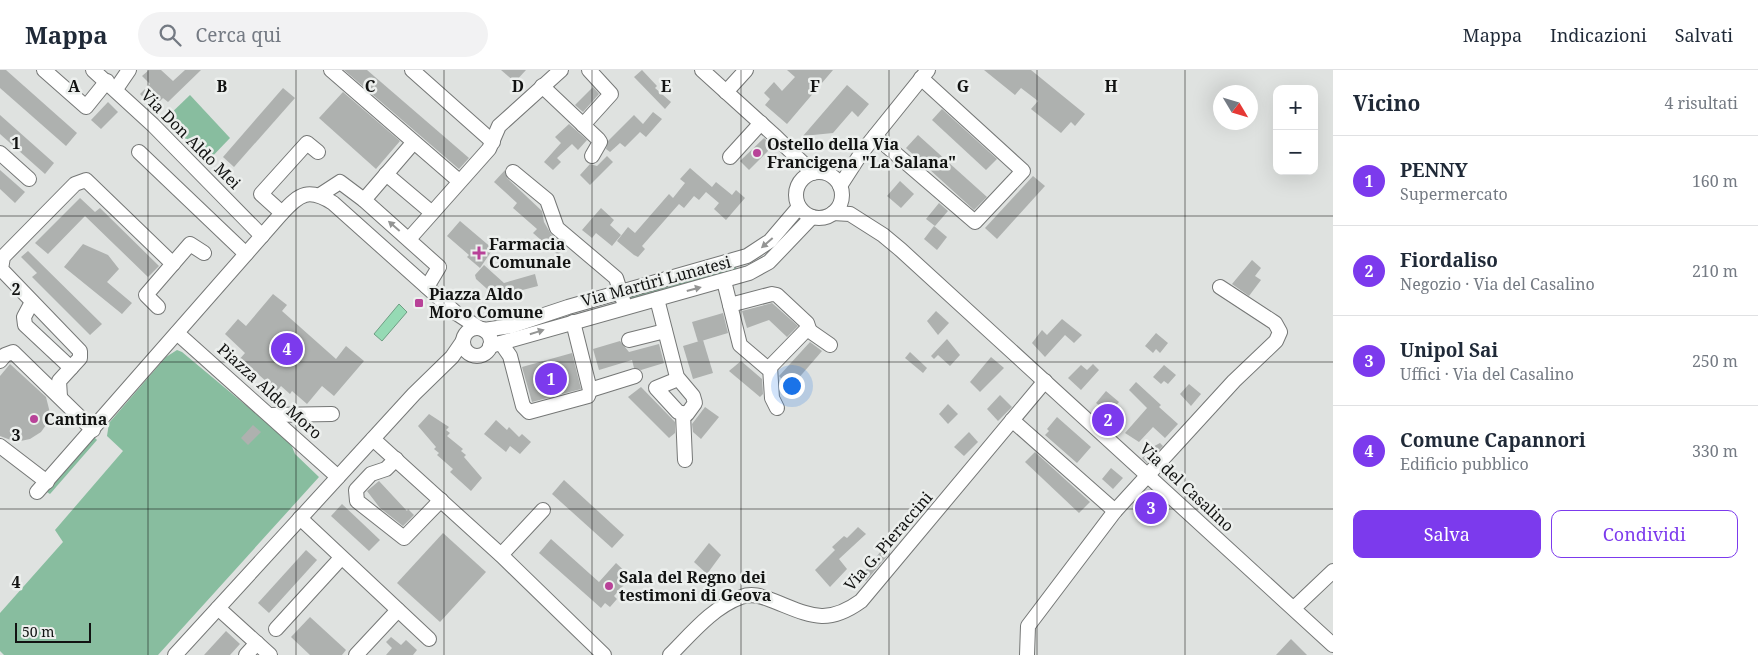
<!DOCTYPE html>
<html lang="it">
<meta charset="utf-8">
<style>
:root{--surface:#fff;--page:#f2f2f3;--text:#1f2937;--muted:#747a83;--line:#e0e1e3;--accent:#7c3aed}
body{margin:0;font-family:"Noto Serif",serif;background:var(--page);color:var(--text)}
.controls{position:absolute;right:15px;top:15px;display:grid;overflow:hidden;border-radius:10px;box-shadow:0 5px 20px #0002}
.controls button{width:45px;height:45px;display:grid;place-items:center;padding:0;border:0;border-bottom:1px solid var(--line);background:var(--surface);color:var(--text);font:25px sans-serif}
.compass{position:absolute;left:1213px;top:15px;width:45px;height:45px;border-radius:50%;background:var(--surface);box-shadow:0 5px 20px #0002;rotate:128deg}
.scale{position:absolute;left:15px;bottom:12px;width:76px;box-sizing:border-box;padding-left:5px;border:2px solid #121312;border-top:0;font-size:14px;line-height:18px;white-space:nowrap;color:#121312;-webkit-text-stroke:4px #ecefed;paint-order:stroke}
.you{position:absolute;left:791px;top:315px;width:18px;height:18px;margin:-12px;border:4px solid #fff;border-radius:50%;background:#1a73e8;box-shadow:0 0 0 8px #1a73e833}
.badge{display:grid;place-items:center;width:32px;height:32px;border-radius:50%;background:var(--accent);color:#fff;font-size:16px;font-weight:700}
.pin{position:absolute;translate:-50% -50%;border:2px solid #fff;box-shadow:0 1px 5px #0006}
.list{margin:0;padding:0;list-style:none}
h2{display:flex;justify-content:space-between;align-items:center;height:65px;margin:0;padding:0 20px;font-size:21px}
h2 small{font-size:16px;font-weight:400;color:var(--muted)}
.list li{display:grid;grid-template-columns:32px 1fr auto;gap:15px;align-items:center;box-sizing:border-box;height:90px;padding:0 20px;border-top:1px solid var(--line)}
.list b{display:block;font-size:19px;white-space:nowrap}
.list p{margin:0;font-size:16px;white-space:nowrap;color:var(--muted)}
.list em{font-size:16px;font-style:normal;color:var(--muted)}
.actions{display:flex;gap:10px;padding:15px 20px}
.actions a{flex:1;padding:11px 0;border:1px solid var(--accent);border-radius:10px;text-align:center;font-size:18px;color:var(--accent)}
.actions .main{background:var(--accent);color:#fff}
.icon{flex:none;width:28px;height:28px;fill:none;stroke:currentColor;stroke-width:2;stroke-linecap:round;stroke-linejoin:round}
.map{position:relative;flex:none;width:1333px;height:585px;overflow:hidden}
header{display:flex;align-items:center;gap:30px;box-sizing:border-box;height:70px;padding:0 25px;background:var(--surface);border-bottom:1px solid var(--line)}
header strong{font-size:24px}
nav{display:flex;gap:28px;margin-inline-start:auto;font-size:18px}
.search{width:350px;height:45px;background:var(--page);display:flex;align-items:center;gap:12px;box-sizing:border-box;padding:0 18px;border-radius:28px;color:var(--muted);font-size:19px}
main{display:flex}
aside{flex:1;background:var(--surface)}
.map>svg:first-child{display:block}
.green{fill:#88bd9f}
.water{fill:#95dab4;stroke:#6e9e83}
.building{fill:#aeb1af}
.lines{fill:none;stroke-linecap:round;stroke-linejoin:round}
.minor-casing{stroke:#757776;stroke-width:16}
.minor{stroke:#fff;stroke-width:14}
.oneway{fill:#949594}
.grid{fill:none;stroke:#121312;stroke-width:1;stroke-opacity:0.55}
.poi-dot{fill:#b84298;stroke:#ecefed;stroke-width:2}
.labels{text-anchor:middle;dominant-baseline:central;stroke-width:5;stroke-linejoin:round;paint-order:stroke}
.street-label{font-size:16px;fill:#121312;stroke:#ecefed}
.poi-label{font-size:16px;font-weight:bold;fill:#121312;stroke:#ecefed;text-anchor:start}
.grid-label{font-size:16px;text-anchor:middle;font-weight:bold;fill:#121312;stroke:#ecefed;stroke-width:5;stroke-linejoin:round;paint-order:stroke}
</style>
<header>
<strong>Mappa</strong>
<div class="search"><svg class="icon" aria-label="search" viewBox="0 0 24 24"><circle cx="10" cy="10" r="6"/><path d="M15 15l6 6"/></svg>Cerca qui</div>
<nav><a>Mappa</a><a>Indicazioni</a><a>Salvati</a></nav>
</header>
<main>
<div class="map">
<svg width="1333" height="585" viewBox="0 0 1333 585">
<rect width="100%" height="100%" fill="#dfe2e0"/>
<g class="green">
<polygon points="190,25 230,68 206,93 164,50"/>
<polygon points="736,197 737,201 631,230 630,226"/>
<polygon points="177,280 182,282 290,372 295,384 319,407 158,585 4,585 0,581 0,543 63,472 55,460 123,381 107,366 109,353 166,287"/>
<polygon points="94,367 97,370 50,424 47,422"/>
</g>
<polygon class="water" points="399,234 407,242 382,271 374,264"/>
<g class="building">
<polygon points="0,0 6,0 77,63 66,76 0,18"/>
<polygon points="149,0 161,0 173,11 185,0 201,0 168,32 163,28 153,38 140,24 150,14 142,6"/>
<polygon points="344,0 367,0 469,88 459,99"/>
<polygon points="501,0 526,0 515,12"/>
<polygon points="642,0 657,16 655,18 671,32 665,39 634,7"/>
<polygon points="787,0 833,0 787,54 765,35 770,29 764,23 774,12 782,21 795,7"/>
<polygon points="984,0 1031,0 1085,44 1075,56 1071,52 1061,63 1031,39 1038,31 1021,18 1015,25"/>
<polygon points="847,15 869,34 858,47 852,41 833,63 803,66"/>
<polygon points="593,17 599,24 583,42 575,35"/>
<polygon points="283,18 295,28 234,97 223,87"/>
<polygon points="343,22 400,71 376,99 319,48"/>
<polygon points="108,32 118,42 101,59 91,50"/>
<polygon points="942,39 997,89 986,100 932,50"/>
<polygon points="653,42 662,49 646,67 640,62 625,77 620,73 610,82 606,79 608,71 634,45 643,54"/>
<polygon points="0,45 54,93 45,104 0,64"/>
<polygon points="569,54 587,70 578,80 572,74 557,88 561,92 553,100 544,92 561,73 555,67"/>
<polygon points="918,65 987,127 974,140 906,78"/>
<polygon points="764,68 773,76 749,100 740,91"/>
<polygon points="607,86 613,92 590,115 580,105 590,94 597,96"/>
<polygon points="690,98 712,117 716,112 732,125 736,120 745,128 726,150 714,139 719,133 706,122 699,130 694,126 684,138 679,134 642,176 645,179 638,187 634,185 617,171 628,157 635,163 669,124 673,128 685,113 680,109"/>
<polygon points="0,100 25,122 15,133 0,119"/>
<polygon points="505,100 507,108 542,141 544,152 551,164 565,177 558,185 533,163 537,159 513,138 517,133 494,112"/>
<polygon points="1033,106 1045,116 997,169 985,158"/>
<polygon points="900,111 914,124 901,138 887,126"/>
<polygon points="80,128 95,142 100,138 159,196 148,207 85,146 48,184 35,173"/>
<polygon points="939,133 948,141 935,156 926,149"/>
<polygon points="601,138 614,150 610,155 621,165 612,176 596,163 592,168 582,160"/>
<polygon points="460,151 493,179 480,198 467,187 469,185 447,166"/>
<polygon points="934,156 947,167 937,180 924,169"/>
<polygon points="83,174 108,185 119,199 107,212 132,233 122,244 64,197"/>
<polygon points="28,181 102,254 90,265 32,207 37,203 21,187"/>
<polygon points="1252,190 1261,198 1255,206 1261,210 1249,226 1232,214"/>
<polygon points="484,195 504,213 535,204 538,216 496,227 476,209 475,205"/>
<polygon points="273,224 287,235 282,241 336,289 346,276 364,291 334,326 322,316 307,334 292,321 290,324 281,316 277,321 249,296 246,300 237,292 245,283 225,264 238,249 246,256"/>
<polygon points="772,233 798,256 787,267 769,250 747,258 742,241"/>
<polygon points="936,241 949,253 938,265 927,251"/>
<polygon points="723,243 728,263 698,272 692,252"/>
<polygon points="1062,249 1082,265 1074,273 1065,265 1045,287 1032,273 1042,260 1047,265"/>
<polygon points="1156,263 1168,273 1160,283 1156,279 1153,283 1145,276"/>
<polygon points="947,269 960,285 950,296 938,285 934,289 931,286"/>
<polygon points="703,270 713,303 693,309 683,276"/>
<polygon points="620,271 629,282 659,274 664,293 641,300 634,298 632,290 599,300 593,279"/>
<polygon points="810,272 822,281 790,318 779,306"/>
<polygon points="910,282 927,298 923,303 905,288"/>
<polygon points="572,283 581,319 532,332 522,297"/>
<polygon points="991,287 1004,298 980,322 970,312"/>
<polygon points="741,291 762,309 763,324 760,327 729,301"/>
<polygon points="10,294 46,327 50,343 46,355 41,362 30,369 16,372 0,366 0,306"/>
<polygon points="1093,294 1099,300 1081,320 1068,308 1081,295 1087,300"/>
<polygon points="1164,295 1176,305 1168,314 1164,311 1161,314 1153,307"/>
<polygon points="1136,312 1161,335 1159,337 1178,354 1165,368 1153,357 1139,372 1125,363 1147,338 1129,320"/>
<polygon points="1189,314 1201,324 1191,336 1180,324"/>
<polygon points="641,317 675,352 675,363 669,368 628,327"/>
<polygon points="1106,321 1119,332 1107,346 1101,341 1103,338 1096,333"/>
<polygon points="1000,325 1012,337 998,351 987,339"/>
<polygon points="948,334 958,344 948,354 939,344"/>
<polygon points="705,337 719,347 701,369 693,362 692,354"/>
<polygon points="429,344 449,357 446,360 450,363 447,366 463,379 461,381 466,385 464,387 482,408 471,421 450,402 453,399 437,385 439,383 434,379 436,377 418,356"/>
<polygon points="1057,347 1091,377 1077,393 1045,365 1049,361 1047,359"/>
<polygon points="496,350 507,360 509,357 519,367 522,364 531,372 520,384 510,376 506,382 484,364"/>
<polygon points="253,355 261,362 248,375 241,368"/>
<polygon points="969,362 978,372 964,386 954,377"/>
<polygon points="1160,373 1163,376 1147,393 1142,388 1149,381 1147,380"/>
<polygon points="1035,382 1090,432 1079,443 1025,392"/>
<polygon points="1111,398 1123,408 1113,419 1102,409"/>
<polygon points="564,410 624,465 612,478 552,424"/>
<polygon points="379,411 407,441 408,439 414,445 403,456 380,438 367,421"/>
<polygon points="1144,425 1161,439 1160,441 1164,444 1157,451 1137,433"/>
<polygon points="342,434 380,470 369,481 331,446"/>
<polygon points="858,457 866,464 839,489 847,499 830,517 815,500 835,480 832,477 844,466 847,468"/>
<polygon points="443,463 486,502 440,552 397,513"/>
<polygon points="551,469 599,512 616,493 631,507 614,526 617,529 610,537 605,533 601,538 539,483"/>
<polygon points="709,473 721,485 707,504 694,492"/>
<polygon points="306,480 317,490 269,543 258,533"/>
<polygon points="881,481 887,486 866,511 861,506"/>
<polygon points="310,547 346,580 342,585 310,585 291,567"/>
<polygon points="226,561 240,574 230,585 204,585"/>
<polygon points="391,567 401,575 406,570 417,580 413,585 386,585 392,578 386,572"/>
<polygon points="1291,569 1307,585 1276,585"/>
</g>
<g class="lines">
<defs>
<g id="minor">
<polyline points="44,0 86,37 107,11"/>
<polyline points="93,0 153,55 262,166"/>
<polyline points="331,0 459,111"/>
<polyline points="412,0 493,72"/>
<polyline points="702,0 776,67 813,103"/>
<polyline points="542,16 598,69 600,72 592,86"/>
<polyline points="116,19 129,0"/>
<polyline points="726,22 746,0"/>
<polyline points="583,55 611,24 589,0"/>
<polyline points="875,66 975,152 1023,101 921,8"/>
<polyline points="139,82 246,184"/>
<polyline points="0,83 29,109"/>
<polyline points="730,87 761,53"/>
<polyline points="513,102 547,130 557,158 616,208 623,230"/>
<circle cx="819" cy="125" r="23"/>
<polyline points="386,104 431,142"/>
<polyline points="840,116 862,82 928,0"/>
<polyline points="320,125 340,112 364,130 439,197 427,217"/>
<polyline points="364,130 413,73"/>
<polyline points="282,143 261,124 307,73 318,82"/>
<polyline points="833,143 850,144 883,165 901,180 1333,575"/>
<polyline points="409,169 489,79 499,56 561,0"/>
<polyline points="724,211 740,275 767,298 770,297 807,259 830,275"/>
<polyline points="657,229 677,307 693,326 695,333 687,344 678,342 656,318 678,309"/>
<polyline points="32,232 24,247 25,255 71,298"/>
<polyline points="730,235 772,224 777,225 807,253 809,259"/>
<polyline points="158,237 146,225 190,174 204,183"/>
<circle cx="477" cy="272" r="14"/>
<polyline points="484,260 511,256 568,237 747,186 770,171 799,137"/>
<polyline points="177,263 338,407"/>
<polyline points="629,270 665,261"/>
<polyline points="501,273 510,286 523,336 529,342 588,326 590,320 573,252"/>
<polyline points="490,276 749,203 769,192 812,147"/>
<polyline points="0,291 5,285 13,282 93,360"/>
<polyline points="770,297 772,328 777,338"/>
<polyline points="590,320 635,306"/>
<polyline points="60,327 59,311 80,288 80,281 1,199 3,187 75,114 86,110 173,194"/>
<polyline points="683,344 685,390"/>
<polyline points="270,345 332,344"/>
<polyline points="1012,350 1115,441"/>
<polyline points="373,369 501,485 604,585"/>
<polyline points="0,376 47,412"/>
<polyline points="396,389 386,399 371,404 356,420 357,431 404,468 441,430"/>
<path d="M37 422 282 143C300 123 309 118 333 133L456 243 479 258"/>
<polyline points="300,448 429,569"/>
<polyline points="501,485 543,440"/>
<polyline points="218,538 270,585"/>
<polyline points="1294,538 1333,501"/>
<polyline points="276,559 341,488"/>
<polyline points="175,585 414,324 452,287 463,271"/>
<polyline points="246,585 257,573"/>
<polyline points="356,585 398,540"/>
<path d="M670 585C691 564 713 537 741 527 752 523 761 526 771 530 808 544 825 557 861 531L1045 311"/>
<polyline points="1027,585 1028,556 1115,441 1234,311 1276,271 1280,262 1275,253 1220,217"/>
</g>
</defs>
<use href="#minor" class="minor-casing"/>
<use href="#minor" class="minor"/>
</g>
<defs><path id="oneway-solid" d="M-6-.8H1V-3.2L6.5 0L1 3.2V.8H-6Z" transform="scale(1.25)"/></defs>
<g class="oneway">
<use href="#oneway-solid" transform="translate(394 156) rotate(-139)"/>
<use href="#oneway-solid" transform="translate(767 173) rotate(139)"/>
<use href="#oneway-solid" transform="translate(694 219) rotate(-15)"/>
<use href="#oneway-solid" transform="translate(537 262) rotate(-17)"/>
</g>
<path class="grid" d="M148 0V585M296 0V585M444 0V585M592 0V585M741 0V585M889 0V585M1037 0V585M1185 0V585M0 146H1333M0 292H1333M0 439H1333"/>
<g class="poi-dot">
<circle cx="757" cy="83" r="5"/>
<path d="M476.5 175.5h5v5h5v5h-5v5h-5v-5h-5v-5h5z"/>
<rect x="414" y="228" width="10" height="10" rx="2.5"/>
<circle cx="34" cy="349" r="5"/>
<circle cx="609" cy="516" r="5"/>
</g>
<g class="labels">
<g class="street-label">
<text transform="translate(191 69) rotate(45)">Via Don Aldo Mei</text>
<text transform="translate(656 211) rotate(-15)">Via Martiri Lunatesi</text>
<text transform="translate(270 321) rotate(42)">Piazza Aldo Moro</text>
<text transform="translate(1187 417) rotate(43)">Via del Casalino</text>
<text transform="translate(888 471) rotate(-49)">Via G. Pieraccini</text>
</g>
<g class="poi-label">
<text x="767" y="74">Ostello della Via<tspan x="767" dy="18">Francigena "La Salana"</tspan></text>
<text x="489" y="174">Farmacia<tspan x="489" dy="18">Comunale</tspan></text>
<text x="429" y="224">Piazza Aldo<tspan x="429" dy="18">Moro Comune</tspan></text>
<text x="44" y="349">Cantina</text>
<text x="619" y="507">Sala del Regno dei<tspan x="619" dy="18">testimoni di Geova</tspan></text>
</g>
</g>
<g class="grid-label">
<text x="74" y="22">A</text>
<text x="222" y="22">B</text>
<text x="370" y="22">C</text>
<text x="518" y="22">D</text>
<text x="666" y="22">E</text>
<text x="815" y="22">F</text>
<text x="963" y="22">G</text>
<text x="1111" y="22">H</text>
<text x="16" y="79">1</text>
<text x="16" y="225">2</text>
<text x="16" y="371">3</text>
<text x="16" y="518">4</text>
</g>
</svg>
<div class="controls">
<button>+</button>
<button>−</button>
</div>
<svg class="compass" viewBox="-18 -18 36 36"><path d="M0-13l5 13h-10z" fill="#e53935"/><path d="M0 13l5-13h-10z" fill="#747a83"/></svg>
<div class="scale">50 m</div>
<div class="you"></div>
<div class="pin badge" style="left:551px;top:309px">1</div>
<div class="pin badge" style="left:1108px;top:350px">2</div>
<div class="pin badge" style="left:1151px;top:438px">3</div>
<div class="pin badge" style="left:287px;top:279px">4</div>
</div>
<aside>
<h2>Vicino<small>4 risultati</small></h2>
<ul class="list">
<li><span class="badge">1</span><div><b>PENNY</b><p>Supermercato</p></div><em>160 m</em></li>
<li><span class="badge">2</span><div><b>Fiordaliso</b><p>Negozio · Via del Casalino</p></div><em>210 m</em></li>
<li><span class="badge">3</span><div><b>Unipol Sai</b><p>Uffici · Via del Casalino</p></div><em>250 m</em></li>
<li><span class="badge">4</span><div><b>Comune Capannori</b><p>Edificio pubblico</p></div><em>330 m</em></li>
</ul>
<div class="actions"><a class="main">Salva</a><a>Condividi</a></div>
</aside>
</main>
